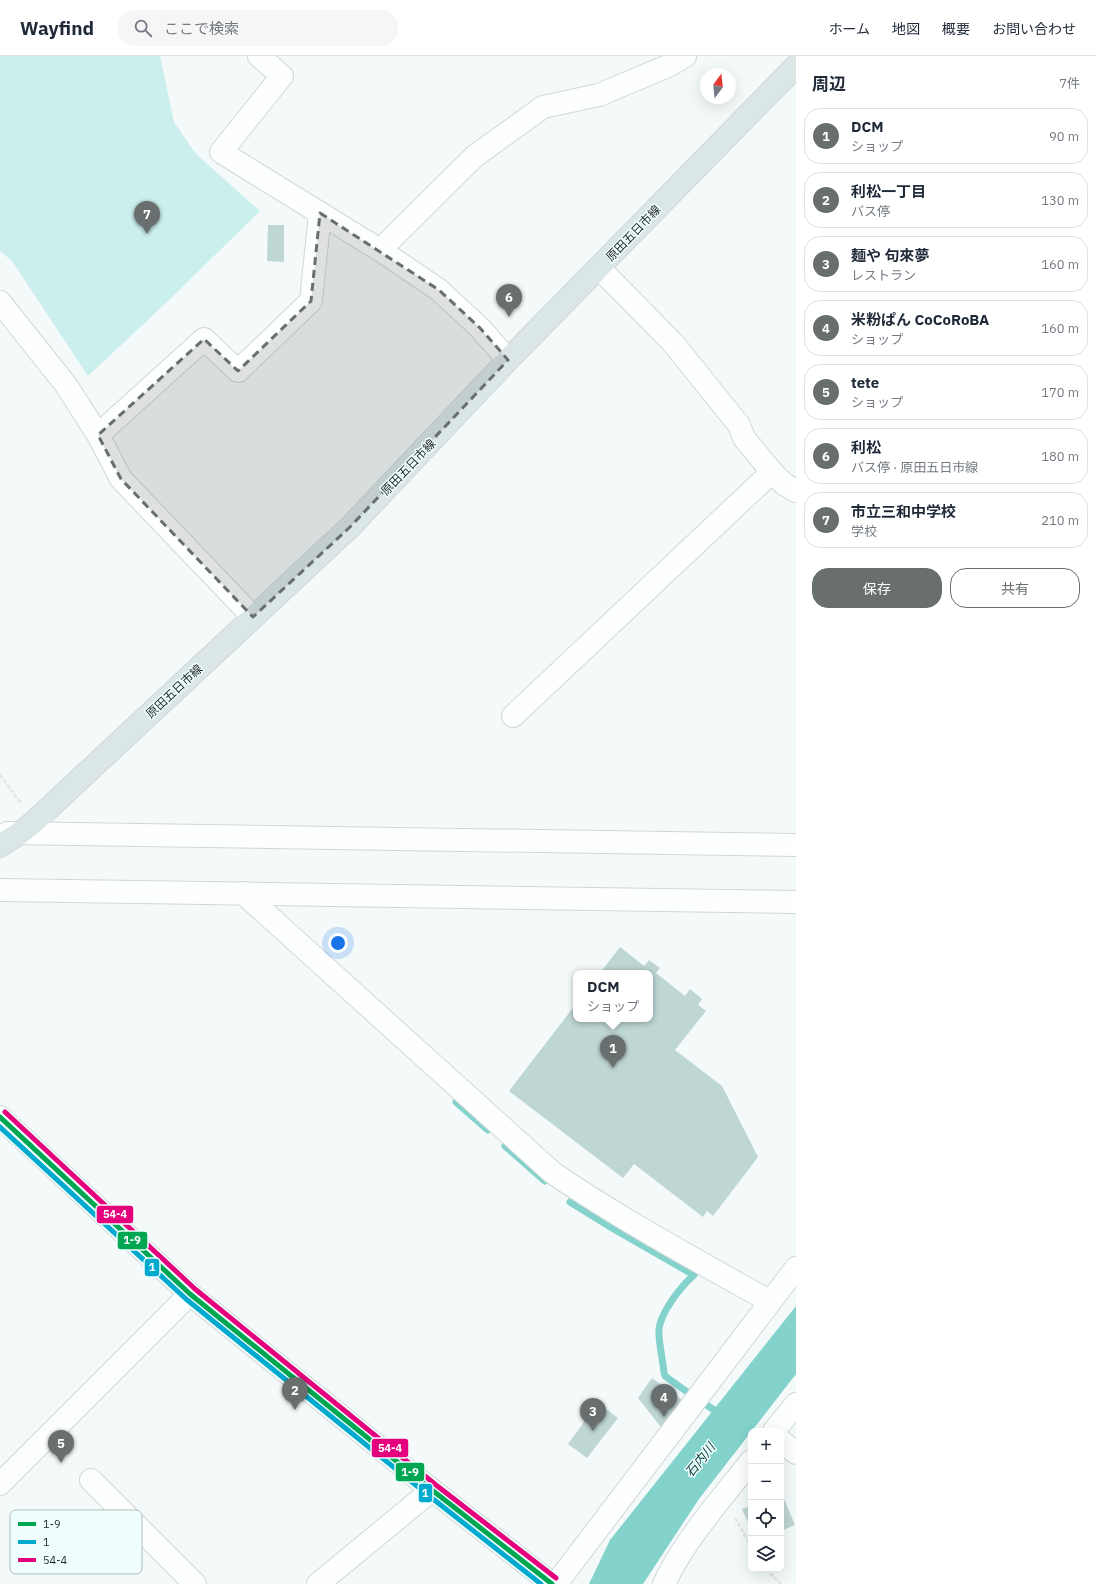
<!DOCTYPE html>
<html lang="ja">
<meta charset="utf-8">
<style>
:root{--surface:#fff;--page:#f6f6f7;--text:#1f2937;--muted:#747a83;--line:#e0e1e3;--accent:#696f6f}
body{margin:0;font-family:"IBM Plex Sans","Noto Sans JP",sans-serif;background:var(--page);color:var(--text)}
.controls{position:absolute;right:12px;bottom:12px;display:grid;overflow:hidden;border-radius:8px;box-shadow:0 4px 16px #0002}
.controls button{width:36px;height:36px;display:grid;place-items:center;padding:0;border:0;border-bottom:1px solid var(--line);background:var(--surface);color:var(--text);font:20px sans-serif}
.compass{position:absolute;left:700px;top:12px;width:36px;height:36px;border-radius:50%;background:var(--surface);box-shadow:0 4px 16px #0002;rotate:15deg}
.you{position:absolute;left:338px;top:887px;width:14px;height:14px;margin:-10px;border:3px solid #fff;border-radius:50%;background:#1a73e8;box-shadow:0 0 0 6px #1a73e833}
.badge{display:grid;place-items:center;width:26px;height:26px;border-radius:50%;background:var(--accent);color:#fff;font-size:13px;font-weight:700}
.pin{position:absolute;translate:-50% -33px;filter:drop-shadow(0 1px 2px #0008)}
.pin::after{content:'';position:absolute;top:21px;width:14px;height:12px;background:inherit;clip-path:polygon(0 0,100% 0,50% 100%)}
.popup{position:absolute;left:573px;top:914px;width:80px;height:52px;box-sizing:border-box;display:grid;place-content:center;border-radius:8px;background:var(--surface);filter:drop-shadow(0 1px 3px #0005);font-size:13px;white-space:nowrap;color:var(--muted)}
.popup b{font-size:15px;color:var(--text)}
.popup::after{content:'';position:absolute;left:50%;top:100%;margin-left:-8px;border:8px solid transparent;border-top-color:var(--surface)}
.list{margin:0;padding:0;list-style:none}
h2{display:flex;justify-content:space-between;align-items:center;height:52px;margin:0;padding:0 16px;font-size:17px}
h2 small{font-size:13px;font-weight:400;color:var(--muted)}
.list li{display:grid;grid-template-columns:26px 1fr auto;gap:12px;align-items:center;box-sizing:border-box;height:56px;margin:0 8px 8px;padding:0 8px;border:1px solid var(--line);border-radius:16px}
.list b{display:block;font-size:15px;white-space:nowrap}
.list p{margin:0;font-size:13px;white-space:nowrap;color:var(--muted)}
.list em{font-size:13px;font-style:normal;color:var(--muted)}
.actions{display:flex;gap:8px;padding:12px 16px}
.actions a{flex:1;padding:9px 0;border:1px solid var(--accent);border-radius:16px;text-align:center;font-size:14px;color:var(--accent)}
.actions .main{background:var(--accent);color:#fff}
.icon{flex:none;width:22px;height:22px;fill:none;stroke:currentColor;stroke-width:2;stroke-linecap:round;stroke-linejoin:round}
.map{position:relative;flex:none;width:796px;height:1528px;overflow:hidden}
header{display:flex;align-items:center;gap:24px;box-sizing:border-box;height:56px;padding:0 20px;background:var(--surface);border-bottom:1px solid var(--line)}
header strong{font-size:19px}
nav{display:flex;gap:22px;margin-inline-start:auto;font-size:14px}
.search{width:280px;height:36px;background:var(--page);display:flex;align-items:center;gap:10px;box-sizing:border-box;padding:0 14px;border-radius:16px;color:var(--muted);font-size:15px}
main{display:flex}
aside{flex:1;background:var(--surface)}
.map>svg:first-child{display:block}
.green{fill:#caefec}
.water{fill:#83d2cc}
.lines{fill:none;stroke-linecap:round;stroke-linejoin:round}
.stream{stroke:#83d2cc;stroke-width:7}
.building{fill:#bed6d4}
.minor-casing{stroke:#d1d7d7;stroke-width:24}
.major-casing{stroke:#d2d6d6;stroke-width:24}
.path{stroke:#e3e5e5;stroke-width:2.5;stroke-dasharray:4 2;stroke-linecap:butt}
.minor{stroke:#fdfefe;stroke-width:22}
.major{stroke:#dae7e6;stroke-width:22}
.bus-1-casing{stroke:#f0fefd;stroke-width:8}
.bus-2-casing{stroke:#f0fefd;stroke-width:8}
.bus-3-casing{stroke:#f0fefd;stroke-width:8}
.bus-1{stroke:#00a651;stroke-width:5}
.bus-2{stroke:#00a9ce;stroke-width:5}
.bus-3{stroke:#e5007d;stroke-width:5}
.marked{fill:#696f6f;fill-opacity:0.2;stroke:#696f6f;stroke-width:3;stroke-dasharray:8 5;stroke-linejoin:round}
.labels{text-anchor:middle;dominant-baseline:central;stroke-width:3;stroke-linejoin:round;paint-order:stroke}
.street-label{font-size:12px;fill:#1e2424;stroke:#f0fefd}
.water-label{font-size:13px;font-style:italic;fill:#0b3f3c;stroke:#f0fefd}
.key{fill:#f0fefd;stroke:#b1bdbc;stroke-width:1}
.key-label{font-size:11px;fill:#1e2424}
.line-badge{stroke:#f0fefd;stroke-width:1.5}
.badge-label{font-size:11px;text-anchor:middle;font-weight:bold;fill:#fff}
</style>
<header>
<strong>Wayfind</strong>
<div class="search"><svg class="icon" aria-label="search" viewBox="0 0 24 24"><circle cx="10" cy="10" r="6"/><path d="M15 15l6 6"/></svg>ここで検索</div>
<nav><a>ホーム</a><a>地図</a><a>概要</a><a>お問い合わせ</a></nav>
</header>
<main>
<div class="map">
<svg width="796" height="1528" viewBox="0 0 796 1528">
<rect width="100%" height="100%" fill="#f4fafa"/>
<polygon class="green" points="0,0 160,0 174,66 196,98 260,155 167,246 88,320 12,205 0,195"/>
<polygon class="water" points="796,1250 796,1318 699,1443 643,1528 589,1528 610,1484"/>
<g class="lines">
<g class="stream">
<polyline points="456,1046 488,1074"/>
<polyline points="505,1090 545,1125"/>
<path d="M570 1146 612 1172 694 1219C681 1230 661 1256 659 1273 658 1285 663 1304 664 1317L665 1320 690 1338"/>
<polyline points="705,1348 720,1358"/>
</g>
</g>
<g class="building">
<polygon points="268,169 284,169 284,206 267,205"/>
<polygon points="620,891 644,910 649,904 660,912 656,917 685,940 690,933 702,943 698,949 706,955 675,994 722,1030 758,1101 713,1160 707,1155 703,1161 634,1108 623,1122 509,1035 576,948 576,963 650,963 650,917 600,917"/>
<polygon points="652,1322 686,1347 664,1375 638,1342"/>
<polygon points="598,1347 618,1362 587,1402 568,1388"/>
<polygon points="781,1436 795,1469 781,1475"/>
<polygon points="751,1450 751,1473 742,1453"/>
</g>
<g class="lines">
<defs>
<g id="minor">
<polyline points="259,0 282,20 221,96 380,194 439,234 480,272 508,304"/>
<polyline points="380,194 475,100 543,51 599,39 670,9 685,0"/>
<polyline points="599,212 673,287 739,369 744,382 772,416 784,428 796,435"/>
<polyline points="0,246 66,329 98,379 121,423 253,561"/>
<polyline points="98,379 204,283 238,315 311,245 320,157"/>
<polyline points="513,660 772,416"/>
<polyline points="7,777 796,789"/>
<polyline points="0,834 796,846"/>
<path d="M243 837 553 1117C622 1164 696 1204 769 1245"/>
<polyline points="0,1061 190,1238 432,1434 552,1528"/>
<polyline points="774,1375 796,1348"/>
<polyline points="781,1385 796,1397"/>
<polyline points="91,1424 195,1528"/>
<polyline points="0,1428 190,1238"/>
<polyline points="318,1528 432,1434"/>
<polyline points="556,1528 796,1212"/>
<path d="M664 1528C683 1486 722 1442 751 1405"/>
</g>
<polyline id="major" points="0,790 20,777 35,765 350,471 508,304 796,10"/>
</defs>
<use href="#minor" class="minor-casing"/>
<use href="#major" class="major-casing"/>
<g class="path">
<polyline points="0,719 21,747"/>
<polyline points="735,1462 751,1490"/>
<polyline points="766,1513 781,1528"/>
</g>
<use href="#minor" class="minor"/>
<use href="#major" class="major"/>
<defs>
<polyline id="bus-1" points="0,1061 190,1238 432,1434 552,1528"/>
<polyline id="bus-2" points="0,1071 186,1243 428,1439 541,1528"/>
<polyline id="bus-3" points="5,1056 195,1233 436,1429 556,1522"/>
</defs>
<use href="#bus-1" class="bus-1-casing"/>
<use href="#bus-2" class="bus-2-casing"/>
<use href="#bus-3" class="bus-3-casing"/>
<use href="#bus-1" class="bus-1"/>
<use href="#bus-2" class="bus-2"/>
<use href="#bus-3" class="bus-3"/>
</g>
<path class="marked" d="M320 157 439 234 480 272 508 304 350 471 253 561 121 423 98 379 204 283 238 315 311 245Z"/>
<g class="labels">
<g class="street-label">
<text transform="translate(633 177) rotate(-46)">原田五日市線</text>
<text transform="translate(408 411) rotate(-46)">原田五日市線</text>
<text transform="translate(174 635) rotate(-43)">原田五日市線</text>
</g>
<g class="water-label">
<text transform="translate(700 1404) rotate(-51)">石内川</text>
</g>
</g>
<rect x="10" y="1454" width="132" height="64" rx="6" class="key"/>
<rect x="18" y="1466" width="18" height="4" fill="#00a651"/>
<rect x="18" y="1484" width="18" height="4" fill="#00a9ce"/>
<rect x="18" y="1502" width="18" height="4" fill="#e5007d"/>
<g class="key-label">
<text x="43" y="1472">1-9</text>
<text x="43" y="1490">1</text>
<text x="43" y="1508">54-4</text>
</g>
<g class="line-badge">
<rect x="96" y="1149" width="38" height="19" rx="4" fill="#e5007d"/>
<rect x="117" y="1175" width="31" height="19" rx="4" fill="#00a651"/>
<rect x="144" y="1202" width="16" height="19" rx="4" fill="#00a9ce"/>
<rect x="371" y="1382" width="38" height="20" rx="4" fill="#e5007d"/>
<rect x="395" y="1406" width="30" height="20" rx="4" fill="#00a651"/>
<rect x="418" y="1427" width="15" height="20" rx="4" fill="#00a9ce"/>
</g>
<g class="badge-label">
<text x="115" y="1162">54-4</text>
<text x="132" y="1188">1-9</text>
<text x="152" y="1215">1</text>
<text x="390" y="1396">54-4</text>
<text x="410" y="1420">1-9</text>
<text x="425" y="1441">1</text>
</g>
</svg>
<div class="controls">
<button>+</button>
<button>−</button>
<button><svg class="icon" aria-label="locate" viewBox="0 0 24 24"><circle cx="12" cy="12" r="6"/><path d="M12 2v4M12 18v4M2 12h4M18 12h4"/></svg></button>
<button><svg class="icon" aria-label="layers" viewBox="0 0 24 24"><path d="M12 4l9 5-9 5-9-5zM3 14l9 5 9-5"/></svg></button>
</div>
<svg class="compass" viewBox="-18 -18 36 36"><path d="M0-13l5 13h-10z" fill="#e53935"/><path d="M0 13l5-13h-10z" fill="#747a83"/></svg>
<div class="you"></div>
<div class="pin badge" style="left:613px;top:1012px">1</div>
<div class="popup"><b>DCM</b>ショップ</div>
<div class="pin badge" style="left:295px;top:1354px">2</div>
<div class="pin badge" style="left:593px;top:1375px">3</div>
<div class="pin badge" style="left:664px;top:1361px">4</div>
<div class="pin badge" style="left:61px;top:1407px">5</div>
<div class="pin badge" style="left:509px;top:261px">6</div>
<div class="pin badge" style="left:147px;top:178px">7</div>
</div>
<aside>
<h2>周辺<small>7件</small></h2>
<ul class="list">
<li><span class="badge">1</span><div><b>DCM</b><p>ショップ</p></div><em>90 m</em></li>
<li><span class="badge">2</span><div><b>利松一丁目</b><p>バス停</p></div><em>130 m</em></li>
<li><span class="badge">3</span><div><b>麺や 句來夢</b><p>レストラン</p></div><em>160 m</em></li>
<li><span class="badge">4</span><div><b>米粉ぱん CoCoRoBA</b><p>ショップ</p></div><em>160 m</em></li>
<li><span class="badge">5</span><div><b>tete</b><p>ショップ</p></div><em>170 m</em></li>
<li><span class="badge">6</span><div><b>利松</b><p>バス停 · 原田五日市線</p></div><em>180 m</em></li>
<li><span class="badge">7</span><div><b>市立三和中学校</b><p>学校</p></div><em>210 m</em></li>
</ul>
<div class="actions"><a class="main">保存</a><a>共有</a></div>
</aside>
</main>
